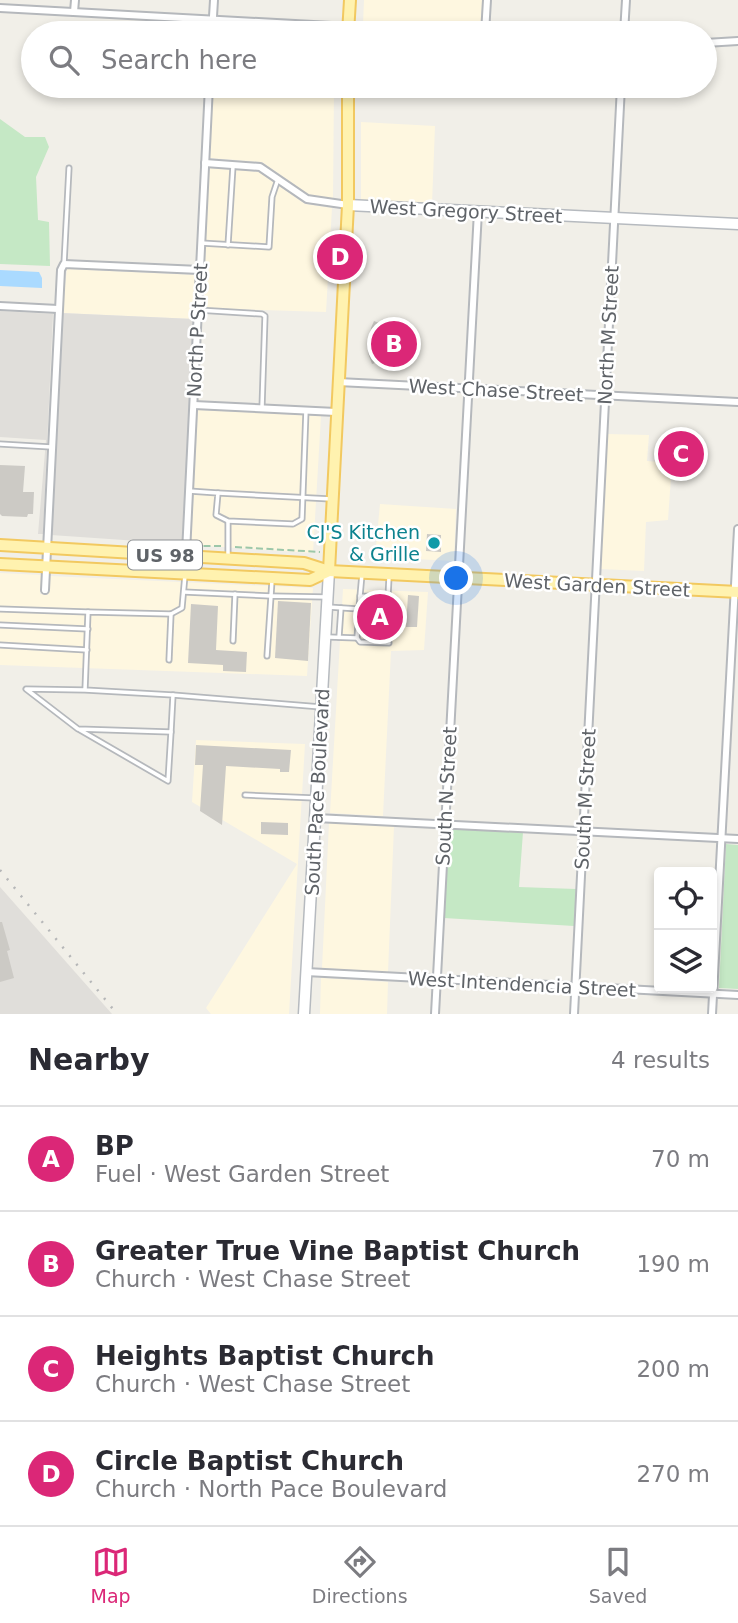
<!DOCTYPE html>
<meta charset="utf-8">
<style>
:root{--surface:#fff;--page:#f7f7f7;--text:#2b2b33;--muted:#7c7c81;--line:#e1e1e2;--accent:#db2777}
body{margin:0;font-family:"DejaVu Sans",sans-serif;background:var(--page);color:var(--text)}
.controls{position:absolute;right:21px;bottom:21px;display:grid;overflow:hidden;border-radius:7px;box-shadow:0 4px 10px #0003}
.controls button{width:63px;height:63px;display:grid;place-items:center;padding:0;border:0;border-bottom:2px solid var(--line);background:var(--surface);color:var(--text);font:35px sans-serif}
.you{position:absolute;left:457px;top:579px;width:24px;height:24px;margin:-18px;border:5px solid #fff;border-radius:50%;background:#1a73e8;box-shadow:0 0 0 10px #1a73e833}
.badge{display:grid;place-items:center;width:46px;height:46px;border-radius:50%;background:var(--accent);color:#fff;font-size:23px;font-weight:700}
.pin{position:absolute;translate:-50% -50%;border:4px solid #fff;box-shadow:0 2px 7px #0006}
.list{margin:0;padding:0;list-style:none}
h2{display:flex;justify-content:space-between;align-items:center;height:91px;margin:0;padding:0 28px;font-size:30px}
h2 small{font-size:23px;font-weight:400;color:var(--muted)}
.list li{display:grid;grid-template-columns:46px 1fr auto;gap:21px;align-items:center;box-sizing:border-box;height:105px;padding:0 28px;border-top:2px solid var(--line)}
.list b{display:block;font-size:26px;white-space:nowrap}
.list p{margin:0;font-size:23px;white-space:nowrap;color:var(--muted)}
.list em{font-size:23px;font-style:normal;color:var(--muted)}
.icon{flex:none;width:38px;height:38px;fill:none;stroke:currentColor;stroke-width:2;stroke-linecap:round;stroke-linejoin:round}
.map{position:relative;flex:none;width:738px;height:1014px;overflow:hidden}
.search{position:absolute;background:var(--surface);box-shadow:0 4px 10px #0003;left:21px;right:21px;top:21px;height:77px;display:flex;align-items:center;gap:18px;box-sizing:border-box;padding:0 24px;border-radius:38px;color:var(--muted);font-size:26px}
.sheet{height:511px;background:var(--surface)}
nav{display:flex;justify-content:space-around;align-items:center;box-sizing:border-box;height:98px;border-top:2px solid var(--line);background:var(--surface);font-size:19px;color:var(--muted)}
nav a{display:grid;justify-items:center;gap:4px}
nav .on{color:var(--accent)}
.map>svg:first-child{display:block}
.commercial{fill:#fef7e0}
.industrial{fill:#e0deda}
.green{fill:#c5e8c5}
.water{fill:#aadaff}
.building{fill:#cccac5}
.lines{fill:none;stroke-linecap:round;stroke-linejoin:round}
.lane-casing{stroke:#b5b8bc;stroke-width:7}
.street-casing{stroke:#b5b8bc;stroke-width:10}
.secondary-casing{stroke:#b6babf;stroke-width:13}
.primary-casing{stroke:#f2c960;stroke-width:14}
.path{stroke:#9cc7a9;stroke-width:2;stroke-dasharray:7 3.5;stroke-linecap:butt}
.lane{stroke:#fff;stroke-width:3.5}
.street{stroke:#fff;stroke-width:6}
.secondary{stroke:#fff;stroke-width:10}
.primary{stroke:#fff2af;stroke-width:10}
.rail{stroke:#b6b7b8;stroke-width:2.5;stroke-dasharray:2 9;stroke-linecap:butt}
.culture-dot{fill:#0f9aa8;stroke:#fff;stroke-width:2.5}
.labels{text-anchor:middle;dominant-baseline:central;stroke-width:5;stroke-linejoin:round;paint-order:stroke}
.shield{fill:#fff;stroke:#8f9295;stroke-width:2}
.shield-label{font-size:18px;font-weight:bold;fill:#5f6368}
.street-label{font-size:19px;fill:#5f6368;stroke:#fff}
.culture-label{font-size:19px;fill:#0d838f;stroke:#fff;text-anchor:end}
</style>
<div class="map">
<svg width="738" height="1014" viewBox="0 0 738 1014">
<rect width="100%" height="100%" fill="#f1efe8"/>
<g class="commercial">
<polygon points="364,0 482,0 481,29 363,24"/>
<polygon points="217,26 336,33 216,33"/>
<polygon points="213,86 334,86 333,199 309,195 262,162 210,158"/>
<polygon points="361,122 435,126 432,204 361,201"/>
<polygon points="209,168 259,172 305,204 332,208 326,312 203,308"/>
<polygon points="67,269 195,275 194,319 62,313"/>
<polygon points="198,410 321,416 313,553 191,545"/>
<polygon points="607,434 649,435 647,461 672,463 668,520 646,522 644,571 600,569"/>
<polygon points="380,504 456,509 454,561 375,557"/>
<polygon points="0,573 42,575 40,594 48,595 50,576 313,588 307,676 0,665"/>
<polygon points="343,589 428,592 424,650 391,651 383,816 330,813"/>
<polygon points="196,740 305,744 289,1014 211,1014 206,1008 297,864 192,802"/>
<polygon points="329,823 394,826 388,972 322,968"/>
<polygon points="321,978 388,982 387,1014 320,1014"/>
</g>
<g class="industrial">
<polygon points="0,311 53,314 43,534 38,534 46,440 0,437"/>
<polygon points="62,313 194,319 182,544 51,535"/>
<polygon points="0,887 112,1014 0,1014"/>
</g>
<g class="green">
<polygon points="0,119 25,137 45,137 49,147 36,177 38,220 49,222 50,266 0,264"/>
<polygon points="449,829 523,832 519,887 576,889 574,926 444,918"/>
<polygon points="726,844 738,845 738,989 719,988"/>
</g>
<polygon class="water" points="0,270 39,272 42,278 42,288 0,286"/>
<g class="building">
<polygon points="383,319 388,324 392,319 405,334 408,331 418,342 418,346 405,358 402,355 390,366 386,362 381,366 378,362 372,364 368,353 371,328 374,321 379,323"/>
<polygon points="0,465 25,466 23,492 34,492 33,514 28,514 27,517 2,516 0,514"/>
<polygon points="427,534 441,535 441,552 426,551"/>
<polygon points="408,595 419,596 417,627 406,627"/>
<polygon points="278,601 311,603 308,661 275,658"/>
<polygon points="191,604 218,606 216,650 247,652 246,672 223,671 223,665 188,663"/>
<polygon points="196,745 291,750 289,772 280,772 280,769 226,766 222,825 200,811 203,765 195,765"/>
<polygon points="261,822 288,823 288,835 261,834"/>
<polygon points="0,922 2,922 10,950 7,951 14,978 0,982"/>
</g>
<g class="lines">
<defs>
<g id="lane">
<polyline points="294,33 295,25"/>
<polyline points="201,243 269,247 272,197 278,179"/>
<polyline points="228,245 233,166"/>
<polyline points="64,264 69,168"/>
<polyline points="198,310 262,314 265,316 262,407"/>
<polyline points="0,444 51,447"/>
<polyline points="189,491 218,493 216,515 228,521 293,524 302,519 306,410"/>
<polyline points="218,493 331,499"/>
<polyline points="228,522 228,556"/>
<polyline points="362,574 360,596 388,597 389,577"/>
<polyline points="184,592 271,596 272,580"/>
<polyline points="328,607 359,609 360,596"/>
<polyline points="0,609 88,612"/>
<polyline points="370,617 378,617 379,597"/>
<polyline points="0,625 88,629"/>
<polyline points="328,637 357,638 359,609"/>
<polyline points="339,637 341,608"/>
<polyline points="357,638 360,642 389,643"/>
<polyline points="233,641 235,594"/>
<polyline points="0,645 87,650"/>
<polyline points="267,656 271,596 327,597"/>
<polyline points="169,660 171,614"/>
<polyline points="85,690 173,695 171,732 78,729 26,689 85,690 88,612 171,614 182,608 185,575"/>
<polyline points="173,695 321,707"/>
<polyline points="80,730 168,781 171,732"/>
<polyline points="245,795 315,798"/>
</g>
<g id="street">
<polyline points="0,8 460,33"/>
<polyline points="74,12 75,0"/>
<polyline points="212,33 214,0"/>
<polyline points="485,33 487,0"/>
<polyline points="624,33 626,0"/>
<polyline points="705,43 738,41"/>
<polyline points="205,163 260,167 307,199 348,205"/>
<polyline points="0,306 58,309"/>
<polyline points="338,382 738,402"/>
<polyline points="194,405 336,412"/>
<polyline points="185,573 209,86"/>
<polyline points="45,590 61,270 64,264 200,270"/>
<polyline points="316,818 738,839"/>
<polyline points="306,972 738,995"/>
<polyline points="435,1014 478,211"/>
<polyline points="574,1014 621,86"/>
<polyline points="712,1014 738,529"/>
</g>
<g id="secondary">
<polyline points="348,205 738,224"/>
<polyline points="304,1014 329,571"/>
</g>
<g id="primary">
<polyline points="348,33 350,0"/>
<polyline points="0,545 304,563 329,571 738,592"/>
<polyline points="0,564 310,580 329,571"/>
<polyline points="329,571 348,205 348,86"/>
</g>
</defs>
<use href="#lane" class="lane-casing"/>
<use href="#street" class="street-casing"/>
<use href="#secondary" class="secondary-casing"/>
<use href="#primary" class="primary-casing"/>
<g class="path">
<polyline points="193,546 222,546"/>
<polyline points="235,547 320,552"/>
</g>
<use href="#lane" class="lane"/>
<use href="#street" class="street"/>
<use href="#secondary" class="secondary"/>
<use href="#primary" class="primary"/>
<polyline class="rail" points="0,870 117,1014"/>
</g>
<circle class="culture-dot" cx="434" cy="543" r="7"/>
<g class="labels">
<rect class="shield" x="128" y="540.5" width="74" height="29" rx="5"/>
<g class="shield-label">
<text x="165" y="555">US 98</text>
</g>
<g class="street-label">
<text transform="translate(466 211) rotate(3)">West Gregory Street</text>
<text transform="translate(197 330) rotate(-87)">North P Street</text>
<text transform="translate(608 335) rotate(-87)">North M Street</text>
<text transform="translate(496 390) rotate(3)">West Chase Street</text>
<text transform="translate(597 585) rotate(3)">West Garden Street</text>
<text transform="translate(317 792) rotate(-87)">South Pace Boulevard</text>
<text transform="translate(446 796) rotate(-87)">South N Street</text>
<text transform="translate(585 799) rotate(-87)">South M Street</text>
<text transform="translate(522 984) rotate(3)">West Intendencia Street</text>
</g>
<g class="culture-label">
<text x="420" y="532">CJ'S Kitchen<tspan x="420" dy="22">&amp; Grille</tspan></text>
</g>
</g>
</svg>
<div class="controls">
<button><svg class="icon" aria-label="locate" viewBox="0 0 24 24"><circle cx="12" cy="12" r="6"/><path d="M12 2v4M12 18v4M2 12h4M18 12h4"/></svg></button>
<button><svg class="icon" aria-label="layers" viewBox="0 0 24 24"><path d="M12 4l9 5-9 5-9-5zM3 14l9 5 9-5"/></svg></button>
</div>
<div class="you"></div>
<div class="pin badge" style="left:380px;top:617px">A</div>
<div class="pin badge" style="left:394px;top:344px">B</div>
<div class="pin badge" style="left:681px;top:454px">C</div>
<div class="pin badge" style="left:340px;top:257px">D</div>
<div class="search"><svg class="icon" aria-label="search" viewBox="0 0 24 24"><circle cx="10" cy="10" r="6"/><path d="M15 15l6 6"/></svg>Search here</div>
</div>
<section class="sheet">
<h2>Nearby<small>4 results</small></h2>
<ul class="list">
<li><span class="badge">A</span><div><b>BP</b><p>Fuel · West Garden Street</p></div><em>70 m</em></li>
<li><span class="badge">B</span><div><b>Greater True Vine Baptist Church</b><p>Church · West Chase Street</p></div><em>190 m</em></li>
<li><span class="badge">C</span><div><b>Heights Baptist Church</b><p>Church · West Chase Street</p></div><em>200 m</em></li>
<li><span class="badge">D</span><div><b>Circle Baptist Church</b><p>Church · North Pace Boulevard</p></div><em>270 m</em></li>
</ul>
</section>
<nav>
<a class="on"><svg class="icon" aria-label="map" viewBox="0 0 24 24"><path d="M3 6l6-2 6 2 6-2v14l-6 2-6-2-6 2zM9 4v14M15 6v14"/></svg>Map</a>
<a><svg class="icon" aria-label="directions" viewBox="0 0 24 24"><path d="M12 3l9 9-9 9-9-9zM9 14v-3h6M13 9l2 2-2 2"/></svg>Directions</a>
<a><svg class="icon" aria-label="saved" viewBox="0 0 24 24"><path d="M7 4h10v16l-5-4-5 4z"/></svg>Saved</a>
</nav>
